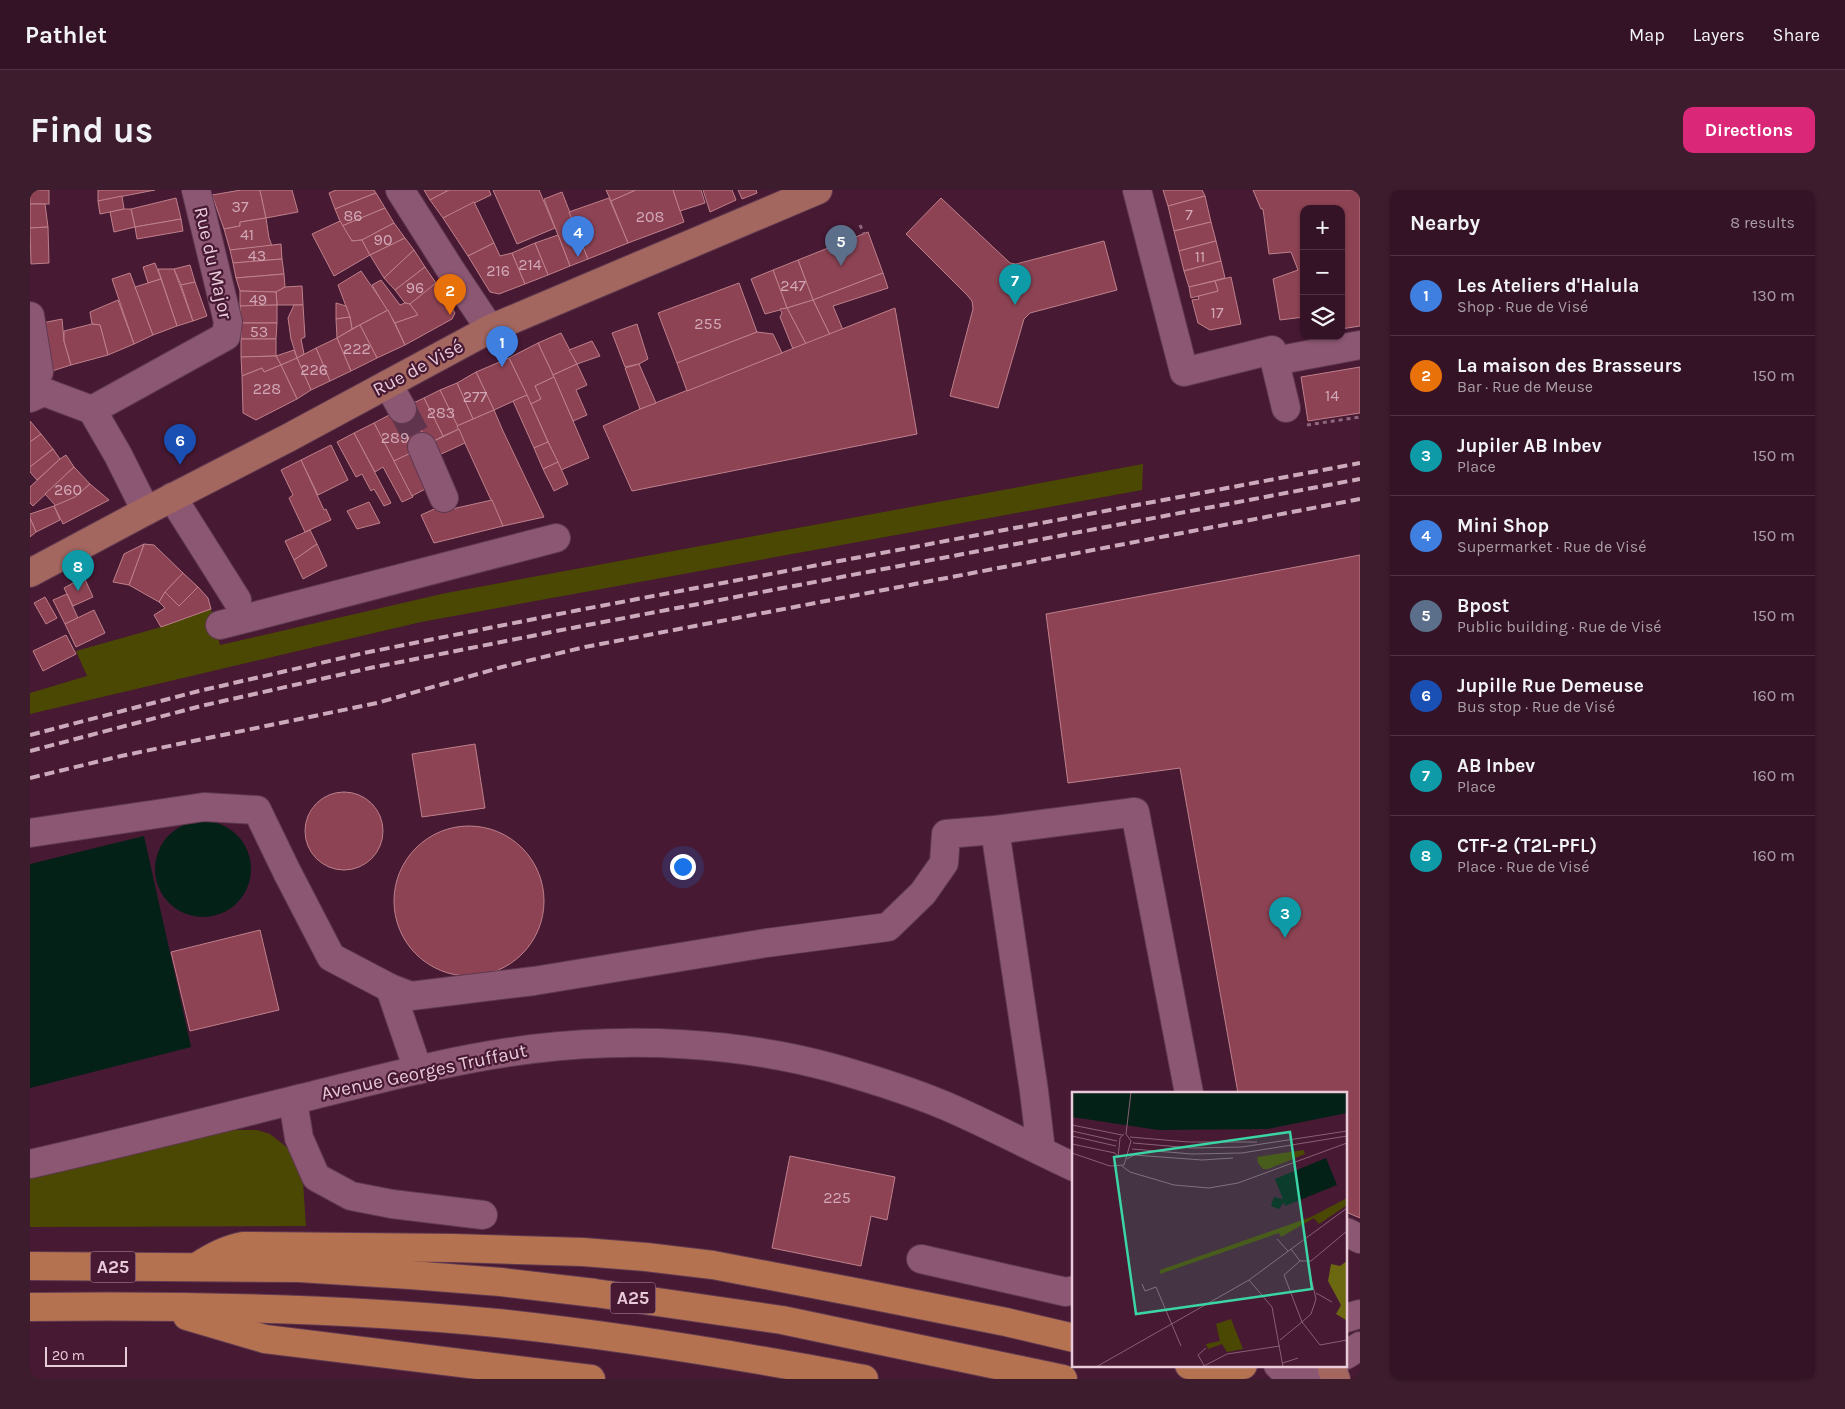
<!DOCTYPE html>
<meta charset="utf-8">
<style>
:root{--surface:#351326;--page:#3d1c2e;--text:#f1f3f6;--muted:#aa9ea7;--line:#4f3243;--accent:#db2777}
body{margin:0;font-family:Karla,sans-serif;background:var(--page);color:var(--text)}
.controls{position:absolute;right:15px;top:15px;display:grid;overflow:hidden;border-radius:10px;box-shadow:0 1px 4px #0004}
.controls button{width:45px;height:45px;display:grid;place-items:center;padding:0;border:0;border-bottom:1px solid var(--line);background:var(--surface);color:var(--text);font:25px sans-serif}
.scale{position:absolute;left:15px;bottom:12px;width:82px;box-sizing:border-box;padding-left:5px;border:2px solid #e9cad9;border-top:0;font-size:14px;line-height:18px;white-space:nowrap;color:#e9cad9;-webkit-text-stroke:4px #471933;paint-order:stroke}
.you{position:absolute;left:652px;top:676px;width:18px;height:18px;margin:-12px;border:4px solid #fff;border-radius:50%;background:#1a73e8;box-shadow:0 0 0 8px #1a73e833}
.badge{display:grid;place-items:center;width:32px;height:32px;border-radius:50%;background:var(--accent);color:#fff;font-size:16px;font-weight:700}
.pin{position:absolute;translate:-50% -41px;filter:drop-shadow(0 1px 2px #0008)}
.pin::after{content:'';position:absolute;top:26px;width:18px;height:15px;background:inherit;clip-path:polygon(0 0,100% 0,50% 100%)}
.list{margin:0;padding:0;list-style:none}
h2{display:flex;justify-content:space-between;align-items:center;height:65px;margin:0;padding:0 20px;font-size:21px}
h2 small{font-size:16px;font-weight:400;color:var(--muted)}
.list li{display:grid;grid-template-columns:32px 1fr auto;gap:15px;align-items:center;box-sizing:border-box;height:80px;padding:0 20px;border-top:1px solid var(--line)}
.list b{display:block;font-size:19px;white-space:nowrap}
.list p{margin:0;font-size:16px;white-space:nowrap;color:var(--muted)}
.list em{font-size:16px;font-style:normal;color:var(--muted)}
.icon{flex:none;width:28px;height:28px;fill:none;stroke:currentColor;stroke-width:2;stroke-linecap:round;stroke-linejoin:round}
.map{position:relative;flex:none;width:1330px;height:1189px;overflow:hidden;border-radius:10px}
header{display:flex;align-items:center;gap:30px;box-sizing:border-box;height:70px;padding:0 25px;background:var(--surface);border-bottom:1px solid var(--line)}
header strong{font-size:24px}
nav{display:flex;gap:28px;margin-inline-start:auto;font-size:18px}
.intro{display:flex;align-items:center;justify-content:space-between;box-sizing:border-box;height:120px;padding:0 30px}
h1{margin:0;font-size:35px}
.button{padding:12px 22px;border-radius:10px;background:var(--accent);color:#fff;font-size:18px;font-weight:700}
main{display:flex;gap:30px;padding:0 30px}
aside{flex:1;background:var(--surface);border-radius:10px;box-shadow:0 1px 4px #0004}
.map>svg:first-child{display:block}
.green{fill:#4b4803}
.water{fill:#032117}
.building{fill:#8d4354;stroke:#be808b}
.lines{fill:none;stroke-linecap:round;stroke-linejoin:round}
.minor-tunnel{stroke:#5f344c;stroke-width:28;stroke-dasharray:28 14;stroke-linecap:butt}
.minor-casing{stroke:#603950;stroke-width:30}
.major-casing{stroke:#603950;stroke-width:30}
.highway-casing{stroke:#603950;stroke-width:30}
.path{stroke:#8e677c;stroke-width:3;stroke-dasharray:4 4;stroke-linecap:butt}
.minor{stroke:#8c5773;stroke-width:28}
.major{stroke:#a4675f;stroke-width:28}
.highway{stroke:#b47251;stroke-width:28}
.rail{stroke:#cab;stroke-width:4;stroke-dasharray:10 5;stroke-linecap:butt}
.labels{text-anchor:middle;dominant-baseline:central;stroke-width:4.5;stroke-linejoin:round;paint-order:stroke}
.number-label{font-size:16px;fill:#d2a8b8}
.shield{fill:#471933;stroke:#b895a7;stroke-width:1}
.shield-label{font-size:18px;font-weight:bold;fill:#e9cad9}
.street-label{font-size:19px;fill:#e9cad9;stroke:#471933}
.inset-road{fill:none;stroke:#886075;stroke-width:1}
.view{fill:#3ad4a5;fill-opacity:0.15;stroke:#3ad4a5;stroke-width:2.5}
.inset-edge{fill:none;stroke:#e9cad9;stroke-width:2.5}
</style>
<header>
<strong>Pathlet</strong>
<nav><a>Map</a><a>Layers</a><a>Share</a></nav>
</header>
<div class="intro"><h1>Find us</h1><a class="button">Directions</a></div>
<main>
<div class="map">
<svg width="1330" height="1189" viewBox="0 0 1330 1189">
<rect width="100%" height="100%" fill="#471933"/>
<g class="green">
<polygon points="1113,274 1112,300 391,432 0,524 0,503 57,486 46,461 131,437 181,419 190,455 416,403"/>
<polygon points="204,940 227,940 240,944 259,959 273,992 276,1036 0,1037 0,988"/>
</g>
<g class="water">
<circle cx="173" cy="679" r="48"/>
<polygon points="114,646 161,857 0,898 0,674"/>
</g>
<g class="building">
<rect x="0" y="0" width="19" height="14"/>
<polygon points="68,0 125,0 68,11"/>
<polygon points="211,0 230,0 236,28 210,32 210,36 194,39 182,5"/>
<polygon points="230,0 262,0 268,22 236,28"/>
<polygon points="306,0 344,0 346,3 305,19 299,3"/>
<polygon points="394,0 419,0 400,10"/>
<polygon points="419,0 459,0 461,5 413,28 400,10"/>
<polygon points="463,0 509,0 525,38 487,54"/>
<polygon points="576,0 606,0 581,11"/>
<polygon points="606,0 643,0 654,32 598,53 581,11"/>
<polygon points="643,0 671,0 675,13 650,21"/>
<polygon points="673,0 702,0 706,10 680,22"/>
<polygon points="708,0 726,0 727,3 712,9"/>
<polygon points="1133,0 1172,0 1175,6 1138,16"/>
<polygon points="1223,0 1330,0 1330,136 1311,139 1311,19 1274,19 1274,127 1250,130 1243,89 1268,80 1261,62 1239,64 1233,19 1231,19"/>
<polygon points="532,2 558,69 540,76 514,9"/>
<polygon points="346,3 355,18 312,36 305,19"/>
<polygon points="92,6 94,19 70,24 68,11"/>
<polygon points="1175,6 1181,32 1144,41 1138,16"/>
<polygon points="146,8 151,29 105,37 101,19"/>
<polygon points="579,8 598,53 558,69 539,22"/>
<polygon points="911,8 980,73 986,74 1074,51 1087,100 1000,123 994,129 968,218 920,206 943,119 942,111 937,105 876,44"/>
<polygon points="444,12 464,53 438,66 413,28"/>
<polygon points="0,14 15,14 18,37 0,38"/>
<polygon points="355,18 364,33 332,50 322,51 312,36"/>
<polygon points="94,19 101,19 105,37 84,42 80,22"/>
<polygon points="236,28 239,48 242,56 200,60 194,39 210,36 210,32"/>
<polygon points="151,29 153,41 107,49 105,37"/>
<polygon points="310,31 322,51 332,50 340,65 304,86 282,44"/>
<polygon points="1181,32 1186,51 1149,61 1144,41"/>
<polygon points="364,33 375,48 340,65 332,50"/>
<polygon points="18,37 19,73 1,74 0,38"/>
<polygon points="838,42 853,83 783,110 768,70"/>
<polygon points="528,45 540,76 518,85 505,53"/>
<polygon points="375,48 384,60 354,88 340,65"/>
<polygon points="1186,51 1191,71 1154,81 1149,61"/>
<polygon points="464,53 470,66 482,63 495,94 469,104 460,102 438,66"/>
<polygon points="505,53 518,85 495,94 482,63"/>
<polygon points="251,54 252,69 203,73 200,60"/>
<polygon points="384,60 395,77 365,100 354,88"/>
<polygon points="252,69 254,84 206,88 203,73"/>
<polygon points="768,70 783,110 757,118 743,80"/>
<polygon points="1191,71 1195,88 1159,97 1154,81"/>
<polygon points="125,73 131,89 118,93 113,77"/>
<polygon points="160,75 165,92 151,95 144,79"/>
<polygon points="395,77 406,93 380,114 375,113 365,100"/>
<polygon points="128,79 144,79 163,131 147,136"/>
<polygon points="743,80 757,118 735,124 721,89"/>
<polygon points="331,81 358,120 322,139 320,127 308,95"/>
<polygon points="100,83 123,145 104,154 82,89"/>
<polygon points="853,83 858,98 803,116 813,140 800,145 783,110"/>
<polygon points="254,84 255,97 246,102 210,101 206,88"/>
<polygon points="1201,87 1211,134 1180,140 1168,133 1162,110 1169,109 1168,106 1188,101 1185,91"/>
<polygon points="131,89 147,136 123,145 105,97"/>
<polygon points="351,90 370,115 375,113 380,114 388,125 365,133 342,95"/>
<polygon points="1185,91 1188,101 1161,108 1159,97"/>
<polygon points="165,92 177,126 163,131 151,95"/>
<polygon points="406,93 425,123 422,129 375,155 365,133 388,125 380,114"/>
<polygon points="709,93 727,142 647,173 628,123"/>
<polygon points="272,96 273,115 247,115 246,102 255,97"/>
<polygon points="210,101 246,102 247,115 210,116"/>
<polygon points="88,110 104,154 78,165 70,135 62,134 60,122"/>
<polygon points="783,110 800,145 776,154 757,118"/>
<polygon points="306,113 316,116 320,127 306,129"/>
<polygon points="247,115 247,133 211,133 210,116"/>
<polygon points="264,115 273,115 275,147 271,149 274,164 267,168 261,149 258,128"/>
<polygon points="757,118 776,154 763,159 750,127 752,123 750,119"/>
<polygon points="865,118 887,244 602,301 573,236 610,219"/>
<polygon points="358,120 375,155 347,168 330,135"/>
<polygon points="320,127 322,139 307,148 306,129"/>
<polygon points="32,129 34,151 41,175 19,182 12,133"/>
<polygon points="211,133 247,133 246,149 211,149"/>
<polygon points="62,134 70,135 78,165 41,175 34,151 34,141"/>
<polygon points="607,134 618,169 609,174 595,177 582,143"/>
<polygon points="330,135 347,168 321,181 307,148"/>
<polygon points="727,142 743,144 752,163 657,201 647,173"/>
<polygon points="531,143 547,174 523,185 508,153"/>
<polygon points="307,148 321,181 300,191 286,158"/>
<polygon points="211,149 246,149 246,166 211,167"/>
<polygon points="562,151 570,166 547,174 539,160"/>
<polygon points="508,153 524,187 505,196 511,209 501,214 479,168"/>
<polygon points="286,158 300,191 281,200 267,168"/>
<polygon points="264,160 267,168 251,175 246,166"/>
<polygon points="246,166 251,175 234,182 232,178 212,186 211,167"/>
<polygon points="267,168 281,200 267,209 251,175"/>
<polygon points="479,168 497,205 464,220 446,182"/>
<polygon points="547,174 557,195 546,200 557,225 543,231 523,185"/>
<polygon points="609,174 626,213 610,219 595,178"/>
<polygon points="251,175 267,209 226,230 213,223 212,186 232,178 234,182"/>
<polygon points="1330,177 1330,223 1278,231 1271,187"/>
<polygon points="446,182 464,220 443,229 427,193"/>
<polygon points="524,187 559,268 531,280 501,214 511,209 505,196"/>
<polygon points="427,193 443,229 427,236 410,200"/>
<polygon points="410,200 429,239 413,246 394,208"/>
<polygon points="497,205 518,252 504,258 483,211"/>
<polygon points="394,208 413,246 398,254 379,215"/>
<polygon points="379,215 398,254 385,261 365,222"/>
<polygon points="464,220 473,241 514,327 473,336 427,236"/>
<polygon points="365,222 385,261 364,271 344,233"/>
<polygon points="0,231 11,244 0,252"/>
<polygon points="344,233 383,307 372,312 353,277 345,282 324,243"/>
<polygon points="429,239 435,253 407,266 398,254"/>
<polygon points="324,243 361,313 354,316 344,299 341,301 332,284 326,287 307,252"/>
<polygon points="11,244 23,259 0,277 0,252"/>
<polygon points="518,252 528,272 513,279 504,258"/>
<polygon points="301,255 318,290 288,305 271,270"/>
<polygon points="23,259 30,269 7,290 0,282 0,277"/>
<polygon points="385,261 401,296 382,306 364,271"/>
<polygon points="36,265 44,277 3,316 0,313 0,297 30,269"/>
<polygon points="271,270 294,320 296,319 301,330 275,342 259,308 263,305 251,280"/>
<polygon points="528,272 538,294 524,301 513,279"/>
<polygon points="44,277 60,294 45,307 26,316 15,304"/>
<polygon points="60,294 79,310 33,334 24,316 45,307"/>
<polygon points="462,310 473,336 404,353 391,325 411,316 413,321"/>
<polygon points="339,312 350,333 327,339 317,321"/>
<polygon points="24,316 30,330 6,342 0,328 0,324"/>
<polygon points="0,328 6,342 0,347"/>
<polygon points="280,340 287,354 264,370 255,351"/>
<polygon points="114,354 124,355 153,383 135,402 129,412 99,395"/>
<polygon points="114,354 99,395 83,392 94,364"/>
<polygon points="287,354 297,376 273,389 264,370"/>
<polygon points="1330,365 1330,1028 1316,1022 1316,903 1208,903 1150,578 1038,593 1016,424"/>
<polygon points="153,383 168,397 149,416 135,402"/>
<polygon points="54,387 63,407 43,416 34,398"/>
<polygon points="168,397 178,408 181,419 131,437 124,425 135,418 129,412 135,402 149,416"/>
<polygon points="37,404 48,428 35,434 23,410"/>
<polygon points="15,407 27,428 16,434 4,413"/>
<polygon points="64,420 75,443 46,457 35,434"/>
<polygon points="36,445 46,464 13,481 3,461"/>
<polygon points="445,554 455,618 392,627 382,564"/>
<circle cx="314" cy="641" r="39"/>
<circle cx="439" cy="711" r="75"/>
<polygon points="230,740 249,820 160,841 141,762"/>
<polygon points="760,966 865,987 857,1030 841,1026 831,1076 742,1058"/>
</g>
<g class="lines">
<polyline class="minor-tunnel" points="372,219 392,257"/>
<defs>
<g id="minor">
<polyline points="370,0 420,79 460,139"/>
<polyline points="1107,0 1154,182 1242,160 1256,218"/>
<polyline points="0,126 9,182"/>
<polyline points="1245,171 1330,155"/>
<polyline points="358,194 372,219"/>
<polyline points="0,208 14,202 62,220"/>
<polyline points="392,257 414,308"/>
<polyline points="142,307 207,410"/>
<polyline points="116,321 88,265 62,220 196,146 198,132 166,0"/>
<polyline points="190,435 526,348"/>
<polyline points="965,640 1004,901 1011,961"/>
<polyline points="0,643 174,617 227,620 257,682 301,767 360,798 381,806 504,791 736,753 858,737 893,703 914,673 916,644 965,640 1105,622 1159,903"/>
<polyline points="360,798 388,880"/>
<polyline points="263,911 269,948 286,987 321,1006 362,1014 453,1025"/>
<path d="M0 974C88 954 176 932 264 910 342 891 421 869 502 859 600 847 708 852 803 878 842 889 880 901 916 916 960 935 1001 957 1044 977"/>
<polyline points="1316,1042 1330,1049"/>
<polyline points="891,1069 1036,1102 1044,1100"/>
<polyline points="1316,1128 1330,1124"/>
<polyline points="1316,1165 1330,1156"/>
<polyline points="1248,1175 1255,1182 1271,1189"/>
<path d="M1281 1189C1290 1188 1299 1183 1305 1175"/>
</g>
<g id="major">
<polyline points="0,383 116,321 258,248 460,139 788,0"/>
<polyline points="1302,1180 1306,1189"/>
</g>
<g id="highway">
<polyline points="0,1076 269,1078 380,1085 471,1092 565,1103 752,1130 1033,1189"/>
<path d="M168 1076C183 1066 196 1059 213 1056L424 1058 553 1062 616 1067 683 1075 830 1103 976 1132 1044 1148"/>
<path d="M0 1117C156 1115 312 1118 467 1133 590 1146 713 1166 834 1189"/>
<polyline points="157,1126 235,1149 561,1189"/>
<polyline points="1159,1175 1185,1179 1213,1175"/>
</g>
</defs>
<use href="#minor" class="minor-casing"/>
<use href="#major" class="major-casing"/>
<use href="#highway" class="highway-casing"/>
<g class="path">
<polyline points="830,35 834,44"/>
<polyline points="1277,235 1330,227"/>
</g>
<use href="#minor" class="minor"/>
<use href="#major" class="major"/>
<use href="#highway" class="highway"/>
<g class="rail">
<polyline points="0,545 169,501 334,463 549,420 1330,273"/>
<polyline points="0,561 171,516 340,478 552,436 1330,289"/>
<polyline points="0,588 91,566 347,513 472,477 555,457 1330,309"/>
</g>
</g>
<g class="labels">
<g class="number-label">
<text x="210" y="16">37</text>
<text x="1159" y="24">7</text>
<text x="323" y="25">86</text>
<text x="620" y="26">208</text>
<text x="217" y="44">41</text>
<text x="353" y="49">90</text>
<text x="227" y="65">43</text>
<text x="1170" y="66">11</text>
<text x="500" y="74">214</text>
<text x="468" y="80">216</text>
<text x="763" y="95">247</text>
<text x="385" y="97">96</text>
<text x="228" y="109">49</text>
<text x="1187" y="122">17</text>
<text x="678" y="133">255</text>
<text x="229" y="141">53</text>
<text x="327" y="158">222</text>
<text x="284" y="179">226</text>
<text x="237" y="198">228</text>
<text x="1302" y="205">14</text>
<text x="445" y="206">277</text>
<text x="411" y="222">283</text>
<text x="365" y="247">289</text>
<text x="38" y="299">260</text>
<text x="807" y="1007">225</text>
</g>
<g class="shield">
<rect x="60.5" y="1061.5" width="45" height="31" rx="4"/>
<rect x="580.5" y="1092.5" width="45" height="31" rx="4"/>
</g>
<g class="shield-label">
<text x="83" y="1077">A25</text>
<text x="603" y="1108">A25</text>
</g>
<g class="street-label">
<text transform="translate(183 73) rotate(77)">Rue du Major</text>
<text transform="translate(388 178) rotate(-28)">Rue de Visé</text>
<text transform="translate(394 882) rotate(-12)">Avenue Georges Truffaut</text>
</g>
</g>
<g transform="translate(1042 902)">
<rect width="275" height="275" fill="#471933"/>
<path d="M232 58 233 62 196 77H191L186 71 185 65ZM275 106V113L247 132 242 126 209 145 207 141 88 182V178L239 125ZM159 227 171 257 155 260 150 252 136 257 134 252 148 249 144 232Z" fill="#4b4803"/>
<path d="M275 169V227L274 228 264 222 269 213 256 189 259 172 268 174Z" fill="#6b6811"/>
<path d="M0 0H275V21L195 37 86 38 0 25ZM254 66 265 93 213 114 212 110 207 117 199 114 202 105 211 107 203 87Z" fill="#032117"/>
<path class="inset-road" d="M0 33 50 43M0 39 45 49M54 42 59 0M0 44 44 54M58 45 116 50H185M61 51 120 56 170 55 275 39M0 52 43 61 46 65M60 57 120 62 170 61 275 44M0 61 38 74 52 73 59 49 54 42M46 66 48 46 52 42M55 67 62 63 130 68 161 66M50 74 58 80 102 93 137 96 166 91 275 51M205 147 216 159M228 169H239L275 139M236 173 244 207 239 222 230 230 248 253 275 248M177 188 200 215 211 275M70 192 73 199 84 195 109 254M244 201 260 210M208 248 230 230 212 183 228 169 219 157M211 271 226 266M24 275 177 188 275 116M130 275 155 262 208 254M133 275 126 263 134 256"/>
<path class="view" d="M218 40 240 197 64 222 42 65Z"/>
<rect width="275" height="275" class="inset-edge"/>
</g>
</svg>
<div class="controls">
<button>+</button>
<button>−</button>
<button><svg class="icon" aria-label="layers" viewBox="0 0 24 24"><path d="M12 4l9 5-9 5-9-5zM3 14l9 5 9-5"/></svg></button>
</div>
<div class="scale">20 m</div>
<div class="you"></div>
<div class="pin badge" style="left:472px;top:177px;background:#3f7fe0">1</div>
<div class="pin badge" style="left:420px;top:125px;background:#e8710a">2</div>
<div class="pin badge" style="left:1255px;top:748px;background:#0f9aa8">3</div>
<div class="pin badge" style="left:548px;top:67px;background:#3f7fe0">4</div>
<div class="pin badge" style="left:811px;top:76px;background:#5c6f8a">5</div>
<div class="pin badge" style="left:150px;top:275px;background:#1a4fb4">6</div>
<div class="pin badge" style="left:985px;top:115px;background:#0f9aa8">7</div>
<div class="pin badge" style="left:48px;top:401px;background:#0f9aa8">8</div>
</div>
<aside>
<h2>Nearby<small>8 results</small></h2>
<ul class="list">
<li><span class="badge" style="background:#3f7fe0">1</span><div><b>Les Ateliers d'Halula</b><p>Shop · Rue de Visé</p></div><em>130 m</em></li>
<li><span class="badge" style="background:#e8710a">2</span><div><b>La maison des Brasseurs</b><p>Bar · Rue de Meuse</p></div><em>150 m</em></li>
<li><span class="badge" style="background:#0f9aa8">3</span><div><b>Jupiler AB Inbev</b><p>Place</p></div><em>150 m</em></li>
<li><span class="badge" style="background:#3f7fe0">4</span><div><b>Mini Shop</b><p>Supermarket · Rue de Visé</p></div><em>150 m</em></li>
<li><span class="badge" style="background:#5c6f8a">5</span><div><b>Bpost</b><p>Public building · Rue de Visé</p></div><em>150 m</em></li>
<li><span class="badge" style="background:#1a4fb4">6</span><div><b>Jupille Rue Demeuse</b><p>Bus stop · Rue de Visé</p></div><em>160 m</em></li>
<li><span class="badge" style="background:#0f9aa8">7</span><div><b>AB Inbev</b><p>Place</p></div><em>160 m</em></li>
<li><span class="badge" style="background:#0f9aa8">8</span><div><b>CTF-2 (T2L-PFL)</b><p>Place · Rue de Visé</p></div><em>160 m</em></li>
</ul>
</aside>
</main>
